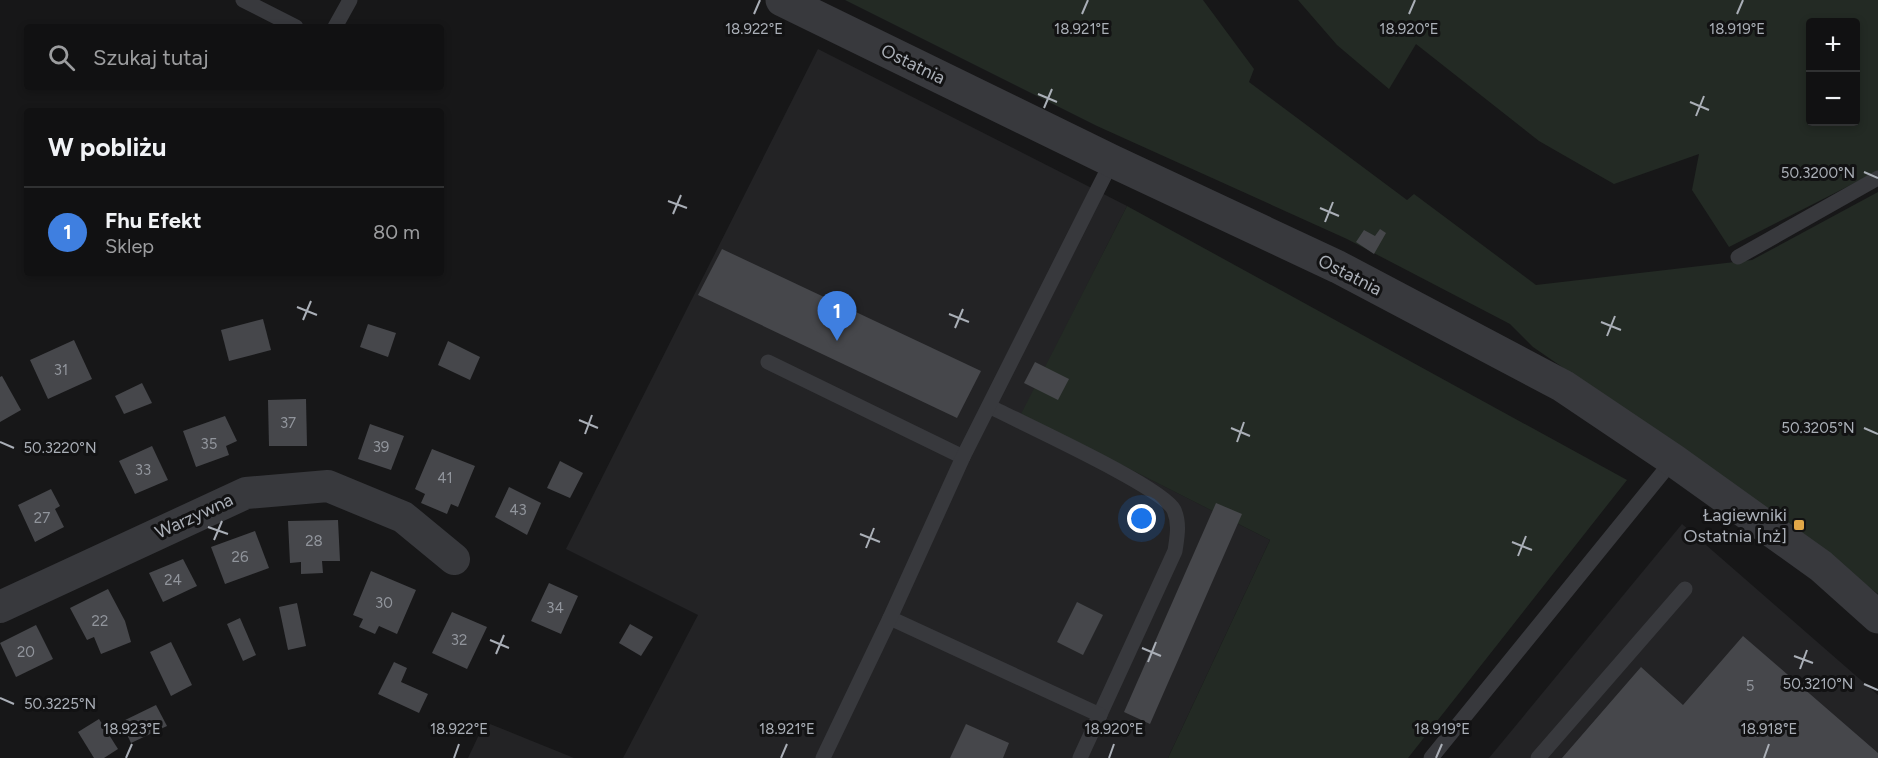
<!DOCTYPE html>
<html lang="pl">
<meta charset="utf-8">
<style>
:root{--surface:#111112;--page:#1a1a1b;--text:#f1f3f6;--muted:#9c9d9f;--line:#303132;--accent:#0f766e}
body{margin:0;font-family:Figtree,sans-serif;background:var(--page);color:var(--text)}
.controls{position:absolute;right:18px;top:18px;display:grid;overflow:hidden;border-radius:6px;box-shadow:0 3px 9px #0003}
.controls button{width:54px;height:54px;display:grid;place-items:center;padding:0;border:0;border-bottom:2px solid var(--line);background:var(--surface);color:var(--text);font:30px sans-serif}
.you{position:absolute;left:1142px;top:519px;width:21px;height:21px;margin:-15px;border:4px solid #fff;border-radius:50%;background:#1a73e8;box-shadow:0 0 0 9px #1a73e833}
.badge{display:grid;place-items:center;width:39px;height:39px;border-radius:50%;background:var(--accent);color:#fff;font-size:20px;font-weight:700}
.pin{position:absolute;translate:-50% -50px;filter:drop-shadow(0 2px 3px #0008)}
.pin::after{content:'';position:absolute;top:32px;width:21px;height:18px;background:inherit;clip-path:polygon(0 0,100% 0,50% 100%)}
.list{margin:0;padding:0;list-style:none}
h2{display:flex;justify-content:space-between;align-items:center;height:78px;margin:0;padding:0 24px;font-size:26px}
h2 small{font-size:20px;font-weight:400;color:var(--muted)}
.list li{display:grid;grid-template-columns:39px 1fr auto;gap:18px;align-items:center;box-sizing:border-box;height:90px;padding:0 24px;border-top:2px solid var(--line)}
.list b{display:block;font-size:22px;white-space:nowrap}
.list p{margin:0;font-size:20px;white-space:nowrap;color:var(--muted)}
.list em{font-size:20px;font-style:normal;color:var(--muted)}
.icon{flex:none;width:33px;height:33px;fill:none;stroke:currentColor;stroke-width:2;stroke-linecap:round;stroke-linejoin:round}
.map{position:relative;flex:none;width:1878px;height:758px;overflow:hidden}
.search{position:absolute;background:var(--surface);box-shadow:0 3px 9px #0003;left:24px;top:24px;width:420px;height:66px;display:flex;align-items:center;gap:15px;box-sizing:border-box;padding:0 21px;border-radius:6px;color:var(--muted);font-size:22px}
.panel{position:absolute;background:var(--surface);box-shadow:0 3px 9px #0003;left:24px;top:108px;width:420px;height:168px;border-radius:6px}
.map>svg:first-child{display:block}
.built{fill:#232325}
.green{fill:#232a24;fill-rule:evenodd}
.building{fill:#46474b}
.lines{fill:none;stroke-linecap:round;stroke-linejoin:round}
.service{stroke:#38393d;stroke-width:15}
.minor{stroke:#38393d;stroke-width:32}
.tertiary{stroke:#38393d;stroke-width:33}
.ticks{fill:none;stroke:#aaafb7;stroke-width:2}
.poi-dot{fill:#e1a747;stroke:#121213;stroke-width:2}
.labels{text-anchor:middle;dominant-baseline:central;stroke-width:6;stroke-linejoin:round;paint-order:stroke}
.number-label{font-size:15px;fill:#91959c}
.street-label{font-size:18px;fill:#aaafb7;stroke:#121213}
.poi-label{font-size:18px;fill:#aaafb7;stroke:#121213;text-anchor:end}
.ticks-label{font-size:15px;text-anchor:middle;fill:#aaafb7;stroke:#121213;stroke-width:6;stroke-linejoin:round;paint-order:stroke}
</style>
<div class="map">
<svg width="1878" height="758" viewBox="0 0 1878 758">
<rect width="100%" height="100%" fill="#171718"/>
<g class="built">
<polygon points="818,49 1127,206 1022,414 1270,540 1168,758 623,758 698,615 566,549"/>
<polygon points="1682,524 1878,695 1878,758 1489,758"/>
<polygon points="485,722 574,758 468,758"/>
</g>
<g class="green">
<polygon points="845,0 1203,0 1254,69 1249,82 1407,200 1414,194 1536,285 1752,260 1878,192 1878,594 1754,499 1533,347 1510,324 1347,239 1097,126"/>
<path d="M1298 0H1878V171L1729 247 1692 190 1699 154 1614 184 1539 141 1416 44 1389 89 1337 45ZM1810 22H1856V122H1810Z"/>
<polygon points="1127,206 1627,480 1408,758 1168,758 1270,540 1021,414"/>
</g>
<g class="building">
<polygon points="1380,229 1386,233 1374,254 1356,242 1364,230 1375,236"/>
<polygon points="722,249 981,371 957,418 698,295"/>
<polygon points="263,319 271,350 229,361 221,330"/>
<polygon points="368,324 396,333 388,357 360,347"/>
<polygon points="74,340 92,379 48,399 30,360"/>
<polygon points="448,341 480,357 470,380 438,365"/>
<polygon points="1035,362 1069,379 1058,400 1024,383"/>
<polygon points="2,376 21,410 0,422 0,377"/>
<polygon points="142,383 152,403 124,414 115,396"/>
<polygon points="306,399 307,446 269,446 268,400"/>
<polygon points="225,416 237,441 226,446 229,455 196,467 183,431"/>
<polygon points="370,424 404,436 391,470 358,459"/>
<polygon points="152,446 168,480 135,494 119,461"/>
<polygon points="432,449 475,466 458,507 451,504 447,514 421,503 425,494 415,489"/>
<polygon points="560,461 583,473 570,498 547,488"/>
<polygon points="509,487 541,503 527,535 495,517"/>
<polygon points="51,489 60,506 55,509 64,527 35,542 18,505"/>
<polygon points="1216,503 1242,514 1150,724 1124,712"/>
<polygon points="338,520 340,561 322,561 323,573 301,574 301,562 290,563 288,521"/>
<polygon points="255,531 269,568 225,584 211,547"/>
<polygon points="183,559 197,586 163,602 149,573"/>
<polygon points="371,571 416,590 397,634 379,626 375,634 359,627 363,619 353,615"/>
<polygon points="549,583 578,596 561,634 531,621"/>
<polygon points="108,589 125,621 131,642 101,654 94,637 87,640 70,608"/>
<polygon points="1077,602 1103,615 1083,655 1057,642"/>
<polygon points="297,603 306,646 288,650 279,607"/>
<polygon points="452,612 487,627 467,669 432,653"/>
<polygon points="240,618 256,655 243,661 227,624"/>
<polygon points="630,624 653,637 641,656 619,643"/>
<polygon points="36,625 53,659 16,677 0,643"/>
<polygon points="1743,636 1878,753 1878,758 1562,758 1641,667 1683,705"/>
<polygon points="171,642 192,685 171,696 150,652"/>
<polygon points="394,662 407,668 401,682 428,694 419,713 378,694"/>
<polygon points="156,705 167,726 131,743 121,722"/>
<polygon points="99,719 118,749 104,758 94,758 78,732"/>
<polygon points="966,724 1009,743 1003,758 950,758"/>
</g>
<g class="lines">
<g class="service">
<polyline points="243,0 296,27"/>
<polyline points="335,27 350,0"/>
<polyline points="1738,257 1878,178"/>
<polyline points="768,362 963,457"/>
<path d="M989 406C1019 422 1163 487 1174 510 1180 524 1177 537 1175 551L1080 758"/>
<polyline points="890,618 1100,715"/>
<polyline points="823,758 890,618 963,457 1112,161"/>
<polyline points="1431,758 1673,460"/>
<polyline points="1538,758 1685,589"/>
</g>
<polyline class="minor" points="0,607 246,493 328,486 403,517 454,559"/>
<polyline class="tertiary" points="782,0 1112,161 1338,267 1563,386 1673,460 1821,566 1878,617"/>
</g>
<path class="ticks" d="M754 14 760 0M1082 14 1088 0M1409 14 1415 0M1737 14 1743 0M1038 94 1057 102M1690 102 1709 110M1044 108 1052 89M1696 116 1704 96M1864 172 1878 178M668 201 687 208M1320 208 1339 216M673 214 681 195M1325 222 1333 202M297 307 317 315M949 314 969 322M303 320 311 301M1601 322 1621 330M955 328 963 309M1607 336 1615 316M579 420 598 428M1231 428 1250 436M1864 428 1878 434M585 434 592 415M0 442 14 448M1237 442 1244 422M208 527 228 534M860 534 880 542M214 540 222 521M1512 542 1532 550M866 548 874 528M1518 556 1526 536M490 640 509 648M1142 648 1161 656M496 654 504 635M1794 656 1813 663M1148 662 1156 642M1800 669 1807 650M1864 684 1878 690M0 698 14 704M126 758 132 744M454 758 459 744M781 758 787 744M1109 758 1114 744M1436 758 1442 744M1764 758 1769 744"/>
<rect class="poi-dot" x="1793" y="519" width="12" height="12" rx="3"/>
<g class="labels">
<g class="number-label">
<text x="61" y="370">31</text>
<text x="288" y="423">37</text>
<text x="209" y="444">35</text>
<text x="381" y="447">39</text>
<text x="143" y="470">33</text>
<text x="445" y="478">41</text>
<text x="518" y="510">43</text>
<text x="42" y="518">27</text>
<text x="314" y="541">28</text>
<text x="240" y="557">26</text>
<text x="173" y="580">24</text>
<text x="384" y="603">30</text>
<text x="555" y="608">34</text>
<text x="100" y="621">22</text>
<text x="459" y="640">32</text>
<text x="26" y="652">20</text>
<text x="1750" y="686">5</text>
</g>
<g class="street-label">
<text transform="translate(913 64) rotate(26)">Ostatnia</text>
<text transform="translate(1350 275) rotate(27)">Ostatnia</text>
<text transform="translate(194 516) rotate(-25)">Warzywna</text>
</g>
<g class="poi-label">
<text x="1787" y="515">Łagiewniki<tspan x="1787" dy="21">Ostatnia [nż]</tspan></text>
</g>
</g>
<g class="ticks-label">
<text x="754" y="34">18.922°E</text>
<text x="1082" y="34">18.921°E</text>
<text x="1409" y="34">18.920°E</text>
<text x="1737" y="34">18.919°E</text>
<text x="1818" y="178">50.3200°N</text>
<text x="1818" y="433">50.3205°N</text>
<text x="60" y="453">50.3220°N</text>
<text x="1818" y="689">50.3210°N</text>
<text x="60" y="709">50.3225°N</text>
<text x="132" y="734">18.923°E</text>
<text x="459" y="734">18.922°E</text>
<text x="787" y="734">18.921°E</text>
<text x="1114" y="734">18.920°E</text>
<text x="1442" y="734">18.919°E</text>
<text x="1769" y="734">18.918°E</text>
</g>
</svg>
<div class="controls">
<button>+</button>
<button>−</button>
</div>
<div class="you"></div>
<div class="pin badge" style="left:837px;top:341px;background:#3f7fe0">1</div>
<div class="search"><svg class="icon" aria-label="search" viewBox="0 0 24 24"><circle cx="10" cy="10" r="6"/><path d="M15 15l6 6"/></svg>Szukaj tutaj</div>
<section class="panel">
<h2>W pobliżu<small></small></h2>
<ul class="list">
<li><span class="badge" style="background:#3f7fe0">1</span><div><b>Fhu Efekt</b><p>Sklep</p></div><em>80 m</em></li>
</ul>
</section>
</div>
